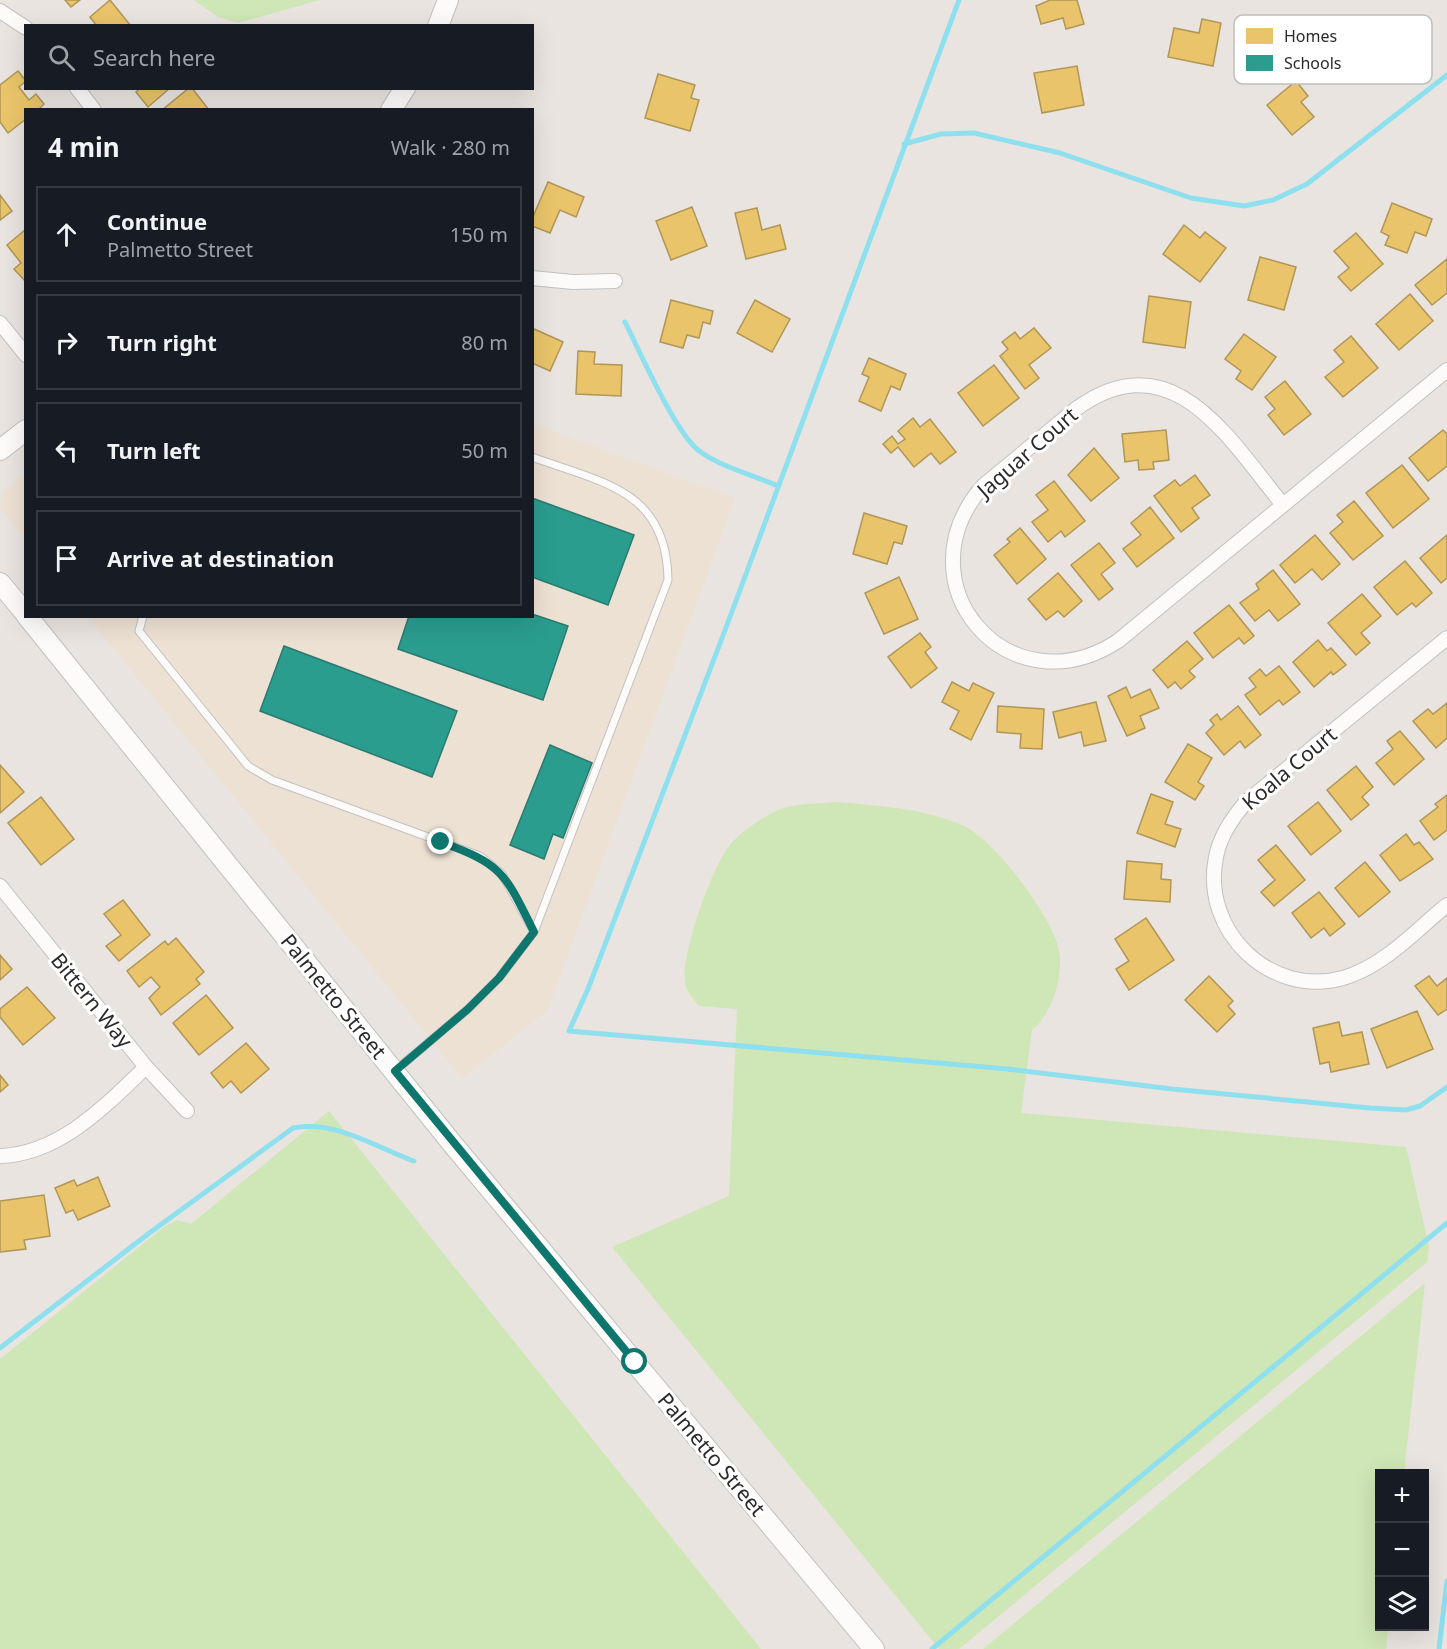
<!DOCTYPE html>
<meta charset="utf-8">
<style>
:root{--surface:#171b24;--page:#20242c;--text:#f1f3f6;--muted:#9ea1a6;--line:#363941}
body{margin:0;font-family:"Noto Sans",sans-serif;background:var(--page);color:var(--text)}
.controls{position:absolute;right:18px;bottom:18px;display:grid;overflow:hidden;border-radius:0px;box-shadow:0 6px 24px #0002}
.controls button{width:54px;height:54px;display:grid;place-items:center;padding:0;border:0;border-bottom:2px solid var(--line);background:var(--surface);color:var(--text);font:30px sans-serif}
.stop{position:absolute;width:18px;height:18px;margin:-14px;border:4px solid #0f766e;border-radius:50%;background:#fff}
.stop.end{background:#0f766e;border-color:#fff;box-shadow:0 2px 6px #0008}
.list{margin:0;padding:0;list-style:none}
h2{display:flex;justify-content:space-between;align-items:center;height:78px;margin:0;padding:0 24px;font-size:26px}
h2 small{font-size:20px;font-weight:400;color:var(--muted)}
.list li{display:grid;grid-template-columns:39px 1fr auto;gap:18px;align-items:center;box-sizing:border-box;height:96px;margin:0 12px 12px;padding:0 12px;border:2px solid var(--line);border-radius:0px}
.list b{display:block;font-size:22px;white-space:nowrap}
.list p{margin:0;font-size:20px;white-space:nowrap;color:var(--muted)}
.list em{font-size:20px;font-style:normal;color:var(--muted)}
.icon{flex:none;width:33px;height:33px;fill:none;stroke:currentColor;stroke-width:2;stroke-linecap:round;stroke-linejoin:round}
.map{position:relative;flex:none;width:1447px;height:1649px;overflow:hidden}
.search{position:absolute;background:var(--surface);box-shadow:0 6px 24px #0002;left:24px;top:24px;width:510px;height:66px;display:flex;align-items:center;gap:15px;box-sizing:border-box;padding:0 21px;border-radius:0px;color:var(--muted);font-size:22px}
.panel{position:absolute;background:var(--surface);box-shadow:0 6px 24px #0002;left:24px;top:108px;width:510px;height:510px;border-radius:0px}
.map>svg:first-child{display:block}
.education{fill:#ede1d3}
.green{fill:#cfe6b6}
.homes{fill:#e9c46a;stroke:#b09657;stroke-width:1.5}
.schools{fill:#2a9d8f;stroke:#2a7a71;stroke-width:1.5}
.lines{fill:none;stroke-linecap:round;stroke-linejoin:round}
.stream{stroke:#8ee0ef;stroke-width:5}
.lane-casing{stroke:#c2c1c1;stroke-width:9}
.street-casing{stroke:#c2c1c1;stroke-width:16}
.secondary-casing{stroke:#c2c1c1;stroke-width:22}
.lane{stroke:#fcfbfa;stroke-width:7}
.street{stroke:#fcfbfa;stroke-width:14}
.secondary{stroke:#fcfbfa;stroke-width:20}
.route{stroke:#0f766e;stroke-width:8}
.labels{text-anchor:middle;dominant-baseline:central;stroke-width:6;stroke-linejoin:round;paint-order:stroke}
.street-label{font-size:21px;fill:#2a2a2a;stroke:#fff}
.key{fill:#fff;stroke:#bfbfbf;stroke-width:1.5}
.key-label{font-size:16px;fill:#2a2a2a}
</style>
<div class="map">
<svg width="1447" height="1649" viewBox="0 0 1447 1649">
<rect width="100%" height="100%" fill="#e9e4df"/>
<g class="education">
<polygon points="533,424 735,498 547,1011 462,1078 88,617 532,616"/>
<polygon points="25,474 25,539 0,508 3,492"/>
</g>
<g class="green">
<polygon points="194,0 320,0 238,23 218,17"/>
<path d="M837 802C880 806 922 808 962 825 994 839 1049 913 1058 946 1065 974 1053 1013 1032 1030L1021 1113 1406 1147 1429 1246 1427 1262 959 1649H939L612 1247 729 1196 737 1009 699 1006C694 1000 686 991 685 982 681 955 712 866 730 845 740 833 760 819 774 812 791 803 817 804 837 802Z"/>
<polygon points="329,1111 761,1649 0,1649 0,1359 164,1227 177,1220 191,1224"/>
<polygon points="1425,1283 1404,1473 1380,1474 1380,1626 1388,1627 1386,1649 983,1649"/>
</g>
<g class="homes">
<polygon points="65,0 80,0 71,7"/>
<polygon points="110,0 131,26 97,26 90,17"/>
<polygon points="1050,0 1077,0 1084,24 1066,29 1063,18 1041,24 1036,6"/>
<polygon points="1202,19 1221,23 1213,66 1168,57 1174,28 1199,33"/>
<polygon points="1077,66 1084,105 1042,113 1034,73"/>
<polygon points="18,71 26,81 19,87 29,100 36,94 44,104 38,110 26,110 26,119 8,133 0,122 0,85"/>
<polygon points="658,74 695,85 691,98 699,100 690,131 645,118"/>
<polygon points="1296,81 1308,96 1301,102 1314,117 1292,135 1267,105"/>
<polygon points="140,88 170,88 148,107 136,92"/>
<polygon points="189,88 192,88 209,110 162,110"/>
<polygon points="548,182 584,197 576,217 560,210 550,233 532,226 532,219"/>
<polygon points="0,195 12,211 0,220"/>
<polygon points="1392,203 1432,219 1426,236 1415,232 1407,253 1385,245 1389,236 1381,232"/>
<polygon points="692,207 707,246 671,260 656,221"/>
<polygon points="757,208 762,230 780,225 786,249 746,259 735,213"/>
<polygon points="1184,225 1200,238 1205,232 1226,248 1200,282 1163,254"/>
<polygon points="26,229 26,280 25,281 14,269 21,263 7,245"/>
<polygon points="1356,233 1383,264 1351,291 1338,277 1349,268 1334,251"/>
<polygon points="1260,257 1296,267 1284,310 1248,300"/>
<polygon points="1447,259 1447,293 1432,305 1415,285"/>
<polygon points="1410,294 1433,321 1399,350 1376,324"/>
<polygon points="1149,296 1191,302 1185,348 1143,342"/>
<polygon points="671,300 713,311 710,324 703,322 699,338 687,335 683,348 660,342"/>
<polygon points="755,300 790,319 772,352 737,333"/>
<polygon points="532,328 563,342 550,371 532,363"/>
<polygon points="1034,328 1051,348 1029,365 1039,378 1025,389 1000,356 1008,349 1002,342 1015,332 1020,339"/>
<polygon points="1244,334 1276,357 1252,390 1236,379 1241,371 1225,359"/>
<polygon points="1351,336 1378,368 1343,397 1325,377 1344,362 1334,350"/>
<polygon points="578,351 595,352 594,364 622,365 621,396 576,394"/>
<polygon points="869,358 906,374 900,390 891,386 881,411 859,401 869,377 862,374"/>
<polygon points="994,365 1019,398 983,426 958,393"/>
<polygon points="1285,381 1311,414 1284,435 1268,415 1275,409 1265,397"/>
<polygon points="913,418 920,427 930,419 956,452 940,464 931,453 914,467 898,447 891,453 883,444 892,436 898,444 905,439 898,431"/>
<polygon points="1166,430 1169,460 1153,462 1154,469 1139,470 1138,460 1125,462 1122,434"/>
<polygon points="1443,430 1447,434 1447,466 1428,481 1409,458"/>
<polygon points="1094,448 1119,478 1091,501 1068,475"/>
<polygon points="1402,465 1429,499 1393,528 1366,493"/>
<polygon points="1195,475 1210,495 1192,508 1199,518 1181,532 1154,496 1175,480 1180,486"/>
<polygon points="1054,481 1085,521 1065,537 1061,531 1048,542 1032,522 1048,510 1036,495"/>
<polygon points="1354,501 1383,536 1353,560 1330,533 1343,522 1337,515"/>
<polygon points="1150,507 1174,538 1137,567 1123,549 1141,535 1131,523"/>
<polygon points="864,513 907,526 902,544 894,542 887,564 853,554"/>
<polygon points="1020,528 1046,559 1017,584 994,555 1010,542 1007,539"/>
<polygon points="1315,535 1340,564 1322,580 1312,569 1295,583 1280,565"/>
<polygon points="1447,535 1447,578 1441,583 1420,558"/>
<polygon points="1099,543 1115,563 1101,574 1113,589 1099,600 1071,565"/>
<polygon points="1405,561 1432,593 1416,607 1412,603 1397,615 1374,587"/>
<polygon points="1273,570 1300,604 1278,621 1269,610 1255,621 1240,603 1259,589 1256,584"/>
<polygon points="1058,573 1082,601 1064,617 1058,611 1046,620 1028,599"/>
<polygon points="899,577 918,619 884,634 865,593"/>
<polygon points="1362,594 1381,616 1361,633 1370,643 1356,655 1328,623"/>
<polygon points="1229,605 1254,636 1244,644 1239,638 1213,658 1194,633"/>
<polygon points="920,633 931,647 925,652 937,668 911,688 888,657"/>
<polygon points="1318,640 1327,651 1331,648 1346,665 1333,675 1331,672 1314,687 1293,662"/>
<polygon points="1187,641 1203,659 1189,671 1195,677 1181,689 1175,682 1168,688 1153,670"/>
<polygon points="1279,666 1300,692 1283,705 1279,700 1260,715 1245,695 1256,687 1249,678 1260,669 1266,676"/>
<polygon points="952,682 969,691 973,683 994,693 971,740 950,729 959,711 942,702"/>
<polygon points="1126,687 1131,698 1150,689 1159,708 1140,716 1145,728 1127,736 1108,696"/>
<polygon points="1096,702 1106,741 1084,746 1081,732 1059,738 1053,712"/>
<polygon points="1447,703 1447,738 1436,748 1413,721 1428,709 1433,714"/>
<polygon points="998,706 1044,709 1042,749 1020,748 1021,734 997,732"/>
<polygon points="1238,706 1261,735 1245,748 1240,741 1224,755 1206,733 1214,725 1210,720 1217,714 1221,720"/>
<polygon points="1400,731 1424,759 1394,785 1376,763 1393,749 1387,741"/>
<polygon points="1188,744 1212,758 1198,782 1204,786 1195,800 1165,782"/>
<polygon points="0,765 24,792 0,813"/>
<polygon points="1356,766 1373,787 1362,797 1369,805 1351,820 1327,790"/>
<polygon points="1151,794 1173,802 1165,824 1181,829 1175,847 1137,833"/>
<polygon points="1447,795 1447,830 1434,840 1420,821 1438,807 1435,804"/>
<polygon points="41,797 74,839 41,865 8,823"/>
<polygon points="1318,802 1341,831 1311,855 1288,826"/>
<polygon points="1406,834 1414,845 1419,842 1433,859 1400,881 1380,855"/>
<polygon points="1276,845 1305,880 1274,906 1261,892 1275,880 1258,860"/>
<polygon points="1127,861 1162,864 1161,879 1171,880 1170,902 1124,899"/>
<polygon points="1365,862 1390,892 1359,917 1335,888"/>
<polygon points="1319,892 1345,924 1330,936 1324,928 1311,938 1292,913"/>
<polygon points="123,900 150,935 119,961 106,946 121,935 104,914"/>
<polygon points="1146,918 1174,960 1129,990 1116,969 1129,961 1115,939"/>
<polygon points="176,938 204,972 196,979 200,984 161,1015 149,998 160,987 151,977 139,987 127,971 165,941 168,945"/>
<polygon points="0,955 12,969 0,980"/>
<polygon points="1209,976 1233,1001 1228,1006 1235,1014 1217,1032 1185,1000"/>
<polygon points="1429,976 1437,986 1447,978 1447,1009 1438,1015 1415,986"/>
<polygon points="27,987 55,1018 23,1045 0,1017 0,1009"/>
<polygon points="206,995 233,1028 199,1055 173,1023"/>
<polygon points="1417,1011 1433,1049 1387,1068 1371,1029"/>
<polygon points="1339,1022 1342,1036 1362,1032 1369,1064 1331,1072 1329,1062 1320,1064 1313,1028"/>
<polygon points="246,1043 269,1069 241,1093 231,1081 223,1088 211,1073"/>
<polygon points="0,1075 8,1085 0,1092"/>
<polygon points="98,1177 110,1206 78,1220 73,1210 66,1213 55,1188 74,1180 77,1186"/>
<polygon points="44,1195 50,1236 24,1240 26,1249 0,1252 0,1201"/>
</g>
<g class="schools">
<polygon points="532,498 634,535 608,605 532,577"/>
<polygon points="532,614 568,626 543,700 398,649 409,616 532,616"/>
<polygon points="284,646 457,711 432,777 260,711"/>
<polygon points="550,745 592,763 563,838 553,834 544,859 510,845"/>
</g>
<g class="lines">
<g class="stream">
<polyline points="959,0 727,625 588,989 569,1031 1008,1069 1172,1089 1370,1108 1406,1110 1420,1106 1447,1087"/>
<polyline points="904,144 941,134 974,133 1060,153 1191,198 1244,206 1273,200 1307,184 1447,75"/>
<path d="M625 322C640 352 674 430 698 450 720 467 753 475 778 486"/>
<path d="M0 1348 148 1234 293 1128C336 1120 375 1147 414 1161"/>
<polyline points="932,1649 1447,1223"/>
<polyline points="1439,1649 1447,1581"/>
</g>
<defs>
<g id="lane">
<polyline points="143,616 139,631 248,766 272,780 480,856 502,874 534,932"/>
<path d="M396 1070 468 1009 499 978 534 932 668 580C667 490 603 483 532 457"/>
</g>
<g id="street">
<polyline points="0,11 26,28"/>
<polyline points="77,88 94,110"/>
<polyline points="532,278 573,282 615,281"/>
<polyline points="0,323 26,355"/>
<path d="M1283 505C1229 439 1172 339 1076 409L983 486C898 584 1009 712 1118 641L1447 370"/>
<path d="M1447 638 1246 802C1232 818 1220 836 1216 857 1201 931 1270 998 1343 978 1383 967 1416 930 1447 905"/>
<polyline points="0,886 146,1067 187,1111"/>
<path d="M0 1156C60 1154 105 1106 146 1067"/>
</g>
<g id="secondary">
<polyline points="438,26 448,0"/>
<polyline points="391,110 405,88"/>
<polyline points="0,450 26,430"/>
<polyline points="0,583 26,614"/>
<polyline points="27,616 455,1147 874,1649"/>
</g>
</defs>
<use href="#lane" class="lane-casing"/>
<use href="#street" class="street-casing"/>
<use href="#secondary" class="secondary-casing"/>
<use href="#lane" class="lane"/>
<use href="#street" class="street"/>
<use href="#secondary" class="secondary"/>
</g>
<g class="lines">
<path class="route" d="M441 842C504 865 505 874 534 932L499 978 468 1009 395 1071 635 1362"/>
</g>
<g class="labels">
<g class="street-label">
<text transform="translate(1027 452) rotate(-41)">Jaguar Court</text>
<text transform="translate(1289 768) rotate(-40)">Koala Court</text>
<text transform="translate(334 996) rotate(51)">Palmetto Street</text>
<text transform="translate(92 1000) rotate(51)">Bittern Way</text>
<text transform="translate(712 1454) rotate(50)">Palmetto Street</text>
</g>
</g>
<rect x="1234" y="15" width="198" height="69" rx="9" class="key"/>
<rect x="1246" y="28" width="27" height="16" fill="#e9c46a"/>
<rect x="1246" y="55" width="27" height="16" fill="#2a9d8f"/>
<g class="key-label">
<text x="1284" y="42">Homes</text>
<text x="1284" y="69">Schools</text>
</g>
</svg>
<div class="controls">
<button>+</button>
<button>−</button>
<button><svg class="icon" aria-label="layers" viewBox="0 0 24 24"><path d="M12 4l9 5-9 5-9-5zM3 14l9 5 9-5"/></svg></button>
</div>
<div class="stop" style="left:635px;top:1362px"></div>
<div class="stop end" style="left:441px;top:842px"></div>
<div class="search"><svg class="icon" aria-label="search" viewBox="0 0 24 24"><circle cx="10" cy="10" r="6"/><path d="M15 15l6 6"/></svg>Search here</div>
<section class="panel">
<h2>4 min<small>Walk · 280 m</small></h2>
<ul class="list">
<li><svg class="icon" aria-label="ahead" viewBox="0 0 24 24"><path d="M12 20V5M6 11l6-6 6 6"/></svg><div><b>Continue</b><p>Palmetto Street</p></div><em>150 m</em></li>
<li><svg class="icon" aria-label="right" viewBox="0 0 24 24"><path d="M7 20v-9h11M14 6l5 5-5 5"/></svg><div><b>Turn right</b></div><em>80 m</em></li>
<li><svg class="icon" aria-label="left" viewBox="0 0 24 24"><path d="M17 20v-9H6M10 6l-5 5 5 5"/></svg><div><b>Turn left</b></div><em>50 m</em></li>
<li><svg class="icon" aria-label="arrive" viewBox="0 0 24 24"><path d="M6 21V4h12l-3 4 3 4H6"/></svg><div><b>Arrive at destination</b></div></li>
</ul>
</section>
</div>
